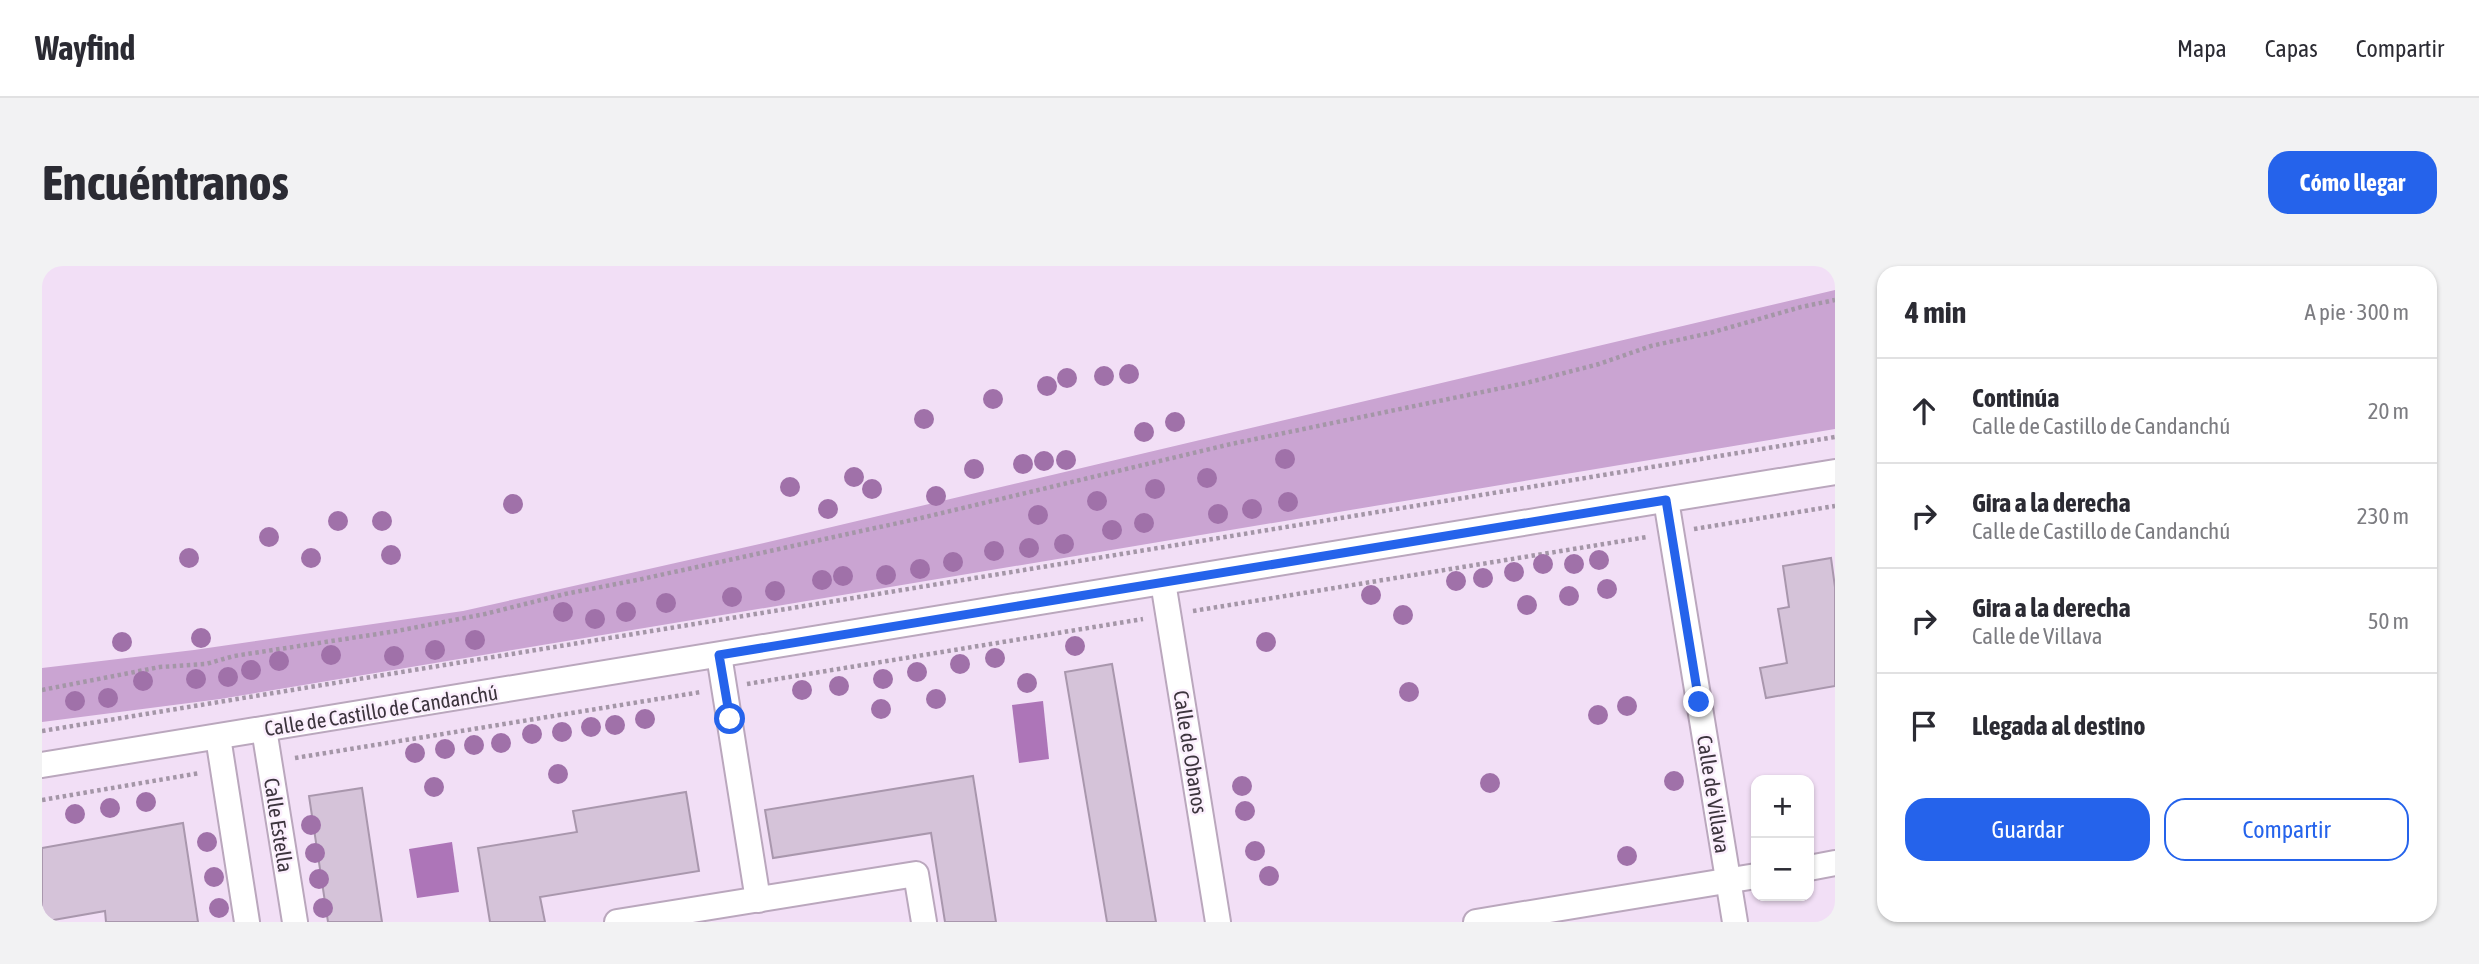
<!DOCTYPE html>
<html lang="es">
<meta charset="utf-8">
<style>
:root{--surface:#fff;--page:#f2f2f3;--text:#2b2b33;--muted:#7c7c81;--line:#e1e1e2;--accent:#2563eb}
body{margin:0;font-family:"Asap Condensed",sans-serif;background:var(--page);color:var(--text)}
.controls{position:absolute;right:21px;bottom:21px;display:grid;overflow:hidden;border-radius:14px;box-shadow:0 2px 5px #0004}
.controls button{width:63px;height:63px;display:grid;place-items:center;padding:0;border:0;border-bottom:2px solid var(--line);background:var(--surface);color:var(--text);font:35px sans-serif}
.stop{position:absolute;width:21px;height:21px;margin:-16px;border:5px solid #2563eb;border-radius:50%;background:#fff}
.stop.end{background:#2563eb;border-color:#fff;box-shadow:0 2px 7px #0008}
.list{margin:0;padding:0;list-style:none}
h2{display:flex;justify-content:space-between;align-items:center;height:91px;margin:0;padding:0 28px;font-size:30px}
h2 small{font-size:23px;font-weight:400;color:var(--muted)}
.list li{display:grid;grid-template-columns:46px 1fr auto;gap:21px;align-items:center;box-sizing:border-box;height:105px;padding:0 28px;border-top:2px solid var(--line)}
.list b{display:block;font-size:26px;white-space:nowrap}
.list p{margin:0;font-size:23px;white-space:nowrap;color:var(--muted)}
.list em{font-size:23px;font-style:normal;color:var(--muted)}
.actions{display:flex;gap:14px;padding:21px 28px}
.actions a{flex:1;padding:16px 0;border:2px solid var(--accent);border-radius:21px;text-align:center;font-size:24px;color:var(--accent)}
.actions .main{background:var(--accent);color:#fff}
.icon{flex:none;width:38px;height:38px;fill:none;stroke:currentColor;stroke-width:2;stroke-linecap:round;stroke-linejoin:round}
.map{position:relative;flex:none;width:1793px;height:656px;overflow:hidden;border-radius:21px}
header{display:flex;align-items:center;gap:42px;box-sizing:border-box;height:98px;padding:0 35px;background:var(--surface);border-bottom:2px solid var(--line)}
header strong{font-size:33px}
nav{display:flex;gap:38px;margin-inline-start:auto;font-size:24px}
.intro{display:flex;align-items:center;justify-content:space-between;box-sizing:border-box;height:168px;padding:0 42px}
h1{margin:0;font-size:49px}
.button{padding:18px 32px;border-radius:21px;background:var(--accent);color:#fff;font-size:24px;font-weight:700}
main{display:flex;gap:42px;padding:0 42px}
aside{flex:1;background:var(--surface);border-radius:21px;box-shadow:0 2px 5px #0004}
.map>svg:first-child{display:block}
.green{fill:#caa4d2}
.water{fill:#ad75b8}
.building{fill:#d5c3d9;stroke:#a997ad;stroke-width:2}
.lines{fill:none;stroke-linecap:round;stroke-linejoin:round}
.street-casing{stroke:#baa7bd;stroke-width:28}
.path{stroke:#a496a7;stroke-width:4.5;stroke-dasharray:3.5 3.5;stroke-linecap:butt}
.street{stroke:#fff;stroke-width:24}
.tree{fill:#a071a9}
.route{stroke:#2563eb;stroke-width:9}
.labels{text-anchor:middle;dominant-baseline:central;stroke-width:5;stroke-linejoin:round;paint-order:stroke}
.street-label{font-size:21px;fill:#3c343d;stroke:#fbeffd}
</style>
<header>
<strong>Wayfind</strong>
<nav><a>Mapa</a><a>Capas</a><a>Compartir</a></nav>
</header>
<div class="intro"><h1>Encuéntranos</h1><a class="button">Cómo llegar</a></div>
<main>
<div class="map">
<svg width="1793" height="656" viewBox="0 0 1793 656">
<rect width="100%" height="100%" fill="#f2dff6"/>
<polygon class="green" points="1793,24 1793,163 178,433 0,456 0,402 152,384 421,345 722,277"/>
<g class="water">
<polygon points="1001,435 1007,493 977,497 970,439"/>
<polygon points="410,576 417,626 375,632 367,583"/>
</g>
<g class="building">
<polygon points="1789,292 1793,321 1793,420 1724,432 1718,402 1745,397 1736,343 1747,341 1741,300"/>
<polygon points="1070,398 1114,656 1065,656 1023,406"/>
<polygon points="931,510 954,656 903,656 889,567 731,592 723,544"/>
<polygon points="320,522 340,656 286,656 267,530"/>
<polygon points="644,526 657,605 498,631 503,656 448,656 436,582 535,566 531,545"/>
<polygon points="141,557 156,656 64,656 63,645 0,656 0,582"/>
</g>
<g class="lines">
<defs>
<g id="street">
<polyline points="1624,234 1693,656"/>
<polyline points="1121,316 1176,656"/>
<polyline points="677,389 716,634"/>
<polyline points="222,463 253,656"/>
<polyline points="176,471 205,656"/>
<polyline points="0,499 1793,206"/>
<polyline points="1767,602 1793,597"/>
<polyline points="575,656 874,608 882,656"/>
<polyline points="1434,656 1714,610"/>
</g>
</defs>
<use href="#street" class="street-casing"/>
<g class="path">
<polyline points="1652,263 1793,240"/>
<polyline points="1151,345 1605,271"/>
<polyline points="705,418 1101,353"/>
<polyline points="0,424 118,401 164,398 192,390 355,365 443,348 523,328 600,313 879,252 1189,178 1484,117 1557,98 1609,80 1668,67 1759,41 1793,34"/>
<polyline points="0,465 1793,171"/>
<polyline points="253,492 659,426"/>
<polyline points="0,534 158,507"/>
</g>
<use href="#street" class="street"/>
</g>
<g class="tree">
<circle cx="1087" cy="108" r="10"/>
<circle cx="1062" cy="110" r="10"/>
<circle cx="1025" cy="112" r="10"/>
<circle cx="1005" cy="120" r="10"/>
<circle cx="951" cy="133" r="10"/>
<circle cx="882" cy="153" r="10"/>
<circle cx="1133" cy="156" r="10"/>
<circle cx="1102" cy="166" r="10"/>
<circle cx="1243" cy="193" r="10"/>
<circle cx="1024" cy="194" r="10"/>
<circle cx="1002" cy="195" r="10"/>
<circle cx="981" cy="198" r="10"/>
<circle cx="932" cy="203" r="10"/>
<circle cx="812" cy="211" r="10"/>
<circle cx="1165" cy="212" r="10"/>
<circle cx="748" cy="221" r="10"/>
<circle cx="830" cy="223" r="10"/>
<circle cx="1113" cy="223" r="10"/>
<circle cx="894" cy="230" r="10"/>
<circle cx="1055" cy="235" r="10"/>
<circle cx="1246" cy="236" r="10"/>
<circle cx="471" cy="238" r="10"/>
<circle cx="786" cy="243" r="10"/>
<circle cx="1210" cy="243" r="10"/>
<circle cx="1176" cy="248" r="10"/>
<circle cx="996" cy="249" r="10"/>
<circle cx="296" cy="255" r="10"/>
<circle cx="340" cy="255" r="10"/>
<circle cx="1102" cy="257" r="10"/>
<circle cx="1070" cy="264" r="10"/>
<circle cx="227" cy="271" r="10"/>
<circle cx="1022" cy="278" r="10"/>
<circle cx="987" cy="282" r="10"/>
<circle cx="952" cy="285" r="10"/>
<circle cx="349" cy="289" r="10"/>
<circle cx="147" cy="292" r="10"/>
<circle cx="269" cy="292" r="10"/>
<circle cx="1557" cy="294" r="10"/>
<circle cx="911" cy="296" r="10"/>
<circle cx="1501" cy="298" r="10"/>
<circle cx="1532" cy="298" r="10"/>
<circle cx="878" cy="303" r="10"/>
<circle cx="1472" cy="306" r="10"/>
<circle cx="844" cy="309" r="10"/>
<circle cx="801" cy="310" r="10"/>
<circle cx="1441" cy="312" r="10"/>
<circle cx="780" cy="314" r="10"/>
<circle cx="1414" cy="315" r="10"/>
<circle cx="1565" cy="323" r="10"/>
<circle cx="733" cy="325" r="10"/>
<circle cx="1329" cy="329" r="10"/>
<circle cx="1527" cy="330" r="10"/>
<circle cx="690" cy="331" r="10"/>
<circle cx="624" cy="337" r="10"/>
<circle cx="1485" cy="339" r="10"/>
<circle cx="521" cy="346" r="10"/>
<circle cx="584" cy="346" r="10"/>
<circle cx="1361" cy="349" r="10"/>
<circle cx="553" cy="353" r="10"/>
<circle cx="159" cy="372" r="10"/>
<circle cx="433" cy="374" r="10"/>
<circle cx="80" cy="376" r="10"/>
<circle cx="1224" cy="376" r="10"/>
<circle cx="1033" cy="380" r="10"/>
<circle cx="393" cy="384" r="10"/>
<circle cx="289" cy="389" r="10"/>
<circle cx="352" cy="390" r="10"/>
<circle cx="953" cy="392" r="10"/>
<circle cx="237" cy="395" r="10"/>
<circle cx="918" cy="398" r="10"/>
<circle cx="209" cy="404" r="10"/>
<circle cx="875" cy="406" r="10"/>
<circle cx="186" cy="411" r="10"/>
<circle cx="154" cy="413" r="10"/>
<circle cx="841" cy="413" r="10"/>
<circle cx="101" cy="415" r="10"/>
<circle cx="985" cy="417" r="10"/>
<circle cx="797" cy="420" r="10"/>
<circle cx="760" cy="424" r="10"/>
<circle cx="1367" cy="426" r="10"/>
<circle cx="66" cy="432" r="10"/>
<circle cx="894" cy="433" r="10"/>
<circle cx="33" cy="435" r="10"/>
<circle cx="1585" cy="440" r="10"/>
<circle cx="839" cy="443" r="10"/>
<circle cx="1556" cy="449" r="10"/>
<circle cx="603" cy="453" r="10"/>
<circle cx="573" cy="459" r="10"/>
<circle cx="549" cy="461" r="10"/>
<circle cx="520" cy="466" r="10"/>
<circle cx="490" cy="468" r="10"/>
<circle cx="459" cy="477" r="10"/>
<circle cx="432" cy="479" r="10"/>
<circle cx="403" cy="483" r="10"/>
<circle cx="373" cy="487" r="10"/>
<circle cx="516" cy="508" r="10"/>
<circle cx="1632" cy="515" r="10"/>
<circle cx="1448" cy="517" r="10"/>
<circle cx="1200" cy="520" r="10"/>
<circle cx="392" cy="521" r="10"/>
<circle cx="104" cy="536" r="10"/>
<circle cx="68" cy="542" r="10"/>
<circle cx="1203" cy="545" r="10"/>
<circle cx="33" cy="548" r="10"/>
<circle cx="269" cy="559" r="10"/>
<circle cx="165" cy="576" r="10"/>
<circle cx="1213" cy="585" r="10"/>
<circle cx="273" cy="587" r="10"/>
<circle cx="1585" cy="590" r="10"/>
<circle cx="1227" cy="610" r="10"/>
<circle cx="172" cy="611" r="10"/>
<circle cx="277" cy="613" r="10"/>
<circle cx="177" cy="642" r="10"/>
<circle cx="281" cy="642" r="10"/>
</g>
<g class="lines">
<polyline class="route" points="688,453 677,389 1624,234 1657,436"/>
</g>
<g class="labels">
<g class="street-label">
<text transform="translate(339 444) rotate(-9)">Calle de Castillo de Candanchú</text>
<text transform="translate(1149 486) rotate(81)">Calle de Obanos</text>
<text transform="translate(1672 528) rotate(81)">Calle de Villava</text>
<text transform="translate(237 559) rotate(81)">Calle Estella</text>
</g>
</g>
</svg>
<div class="controls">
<button>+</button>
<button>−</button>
</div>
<div class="stop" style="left:688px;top:453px"></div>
<div class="stop end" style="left:1657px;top:436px"></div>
</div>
<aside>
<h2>4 min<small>A pie · 300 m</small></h2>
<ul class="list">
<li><svg class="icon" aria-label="ahead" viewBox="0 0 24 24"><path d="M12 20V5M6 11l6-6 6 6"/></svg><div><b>Continúa</b><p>Calle de Castillo de Candanchú</p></div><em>20 m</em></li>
<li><svg class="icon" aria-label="right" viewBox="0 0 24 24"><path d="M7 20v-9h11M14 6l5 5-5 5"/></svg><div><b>Gira a la derecha</b><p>Calle de Castillo de Candanchú</p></div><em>230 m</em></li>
<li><svg class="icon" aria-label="right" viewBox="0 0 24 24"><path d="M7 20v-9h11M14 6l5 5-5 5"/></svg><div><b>Gira a la derecha</b><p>Calle de Villava</p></div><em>50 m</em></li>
<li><svg class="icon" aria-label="arrive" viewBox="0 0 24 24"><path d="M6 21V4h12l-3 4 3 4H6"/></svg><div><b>Llegada al destino</b></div></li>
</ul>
<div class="actions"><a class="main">Guardar</a><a>Compartir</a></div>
</aside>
</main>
